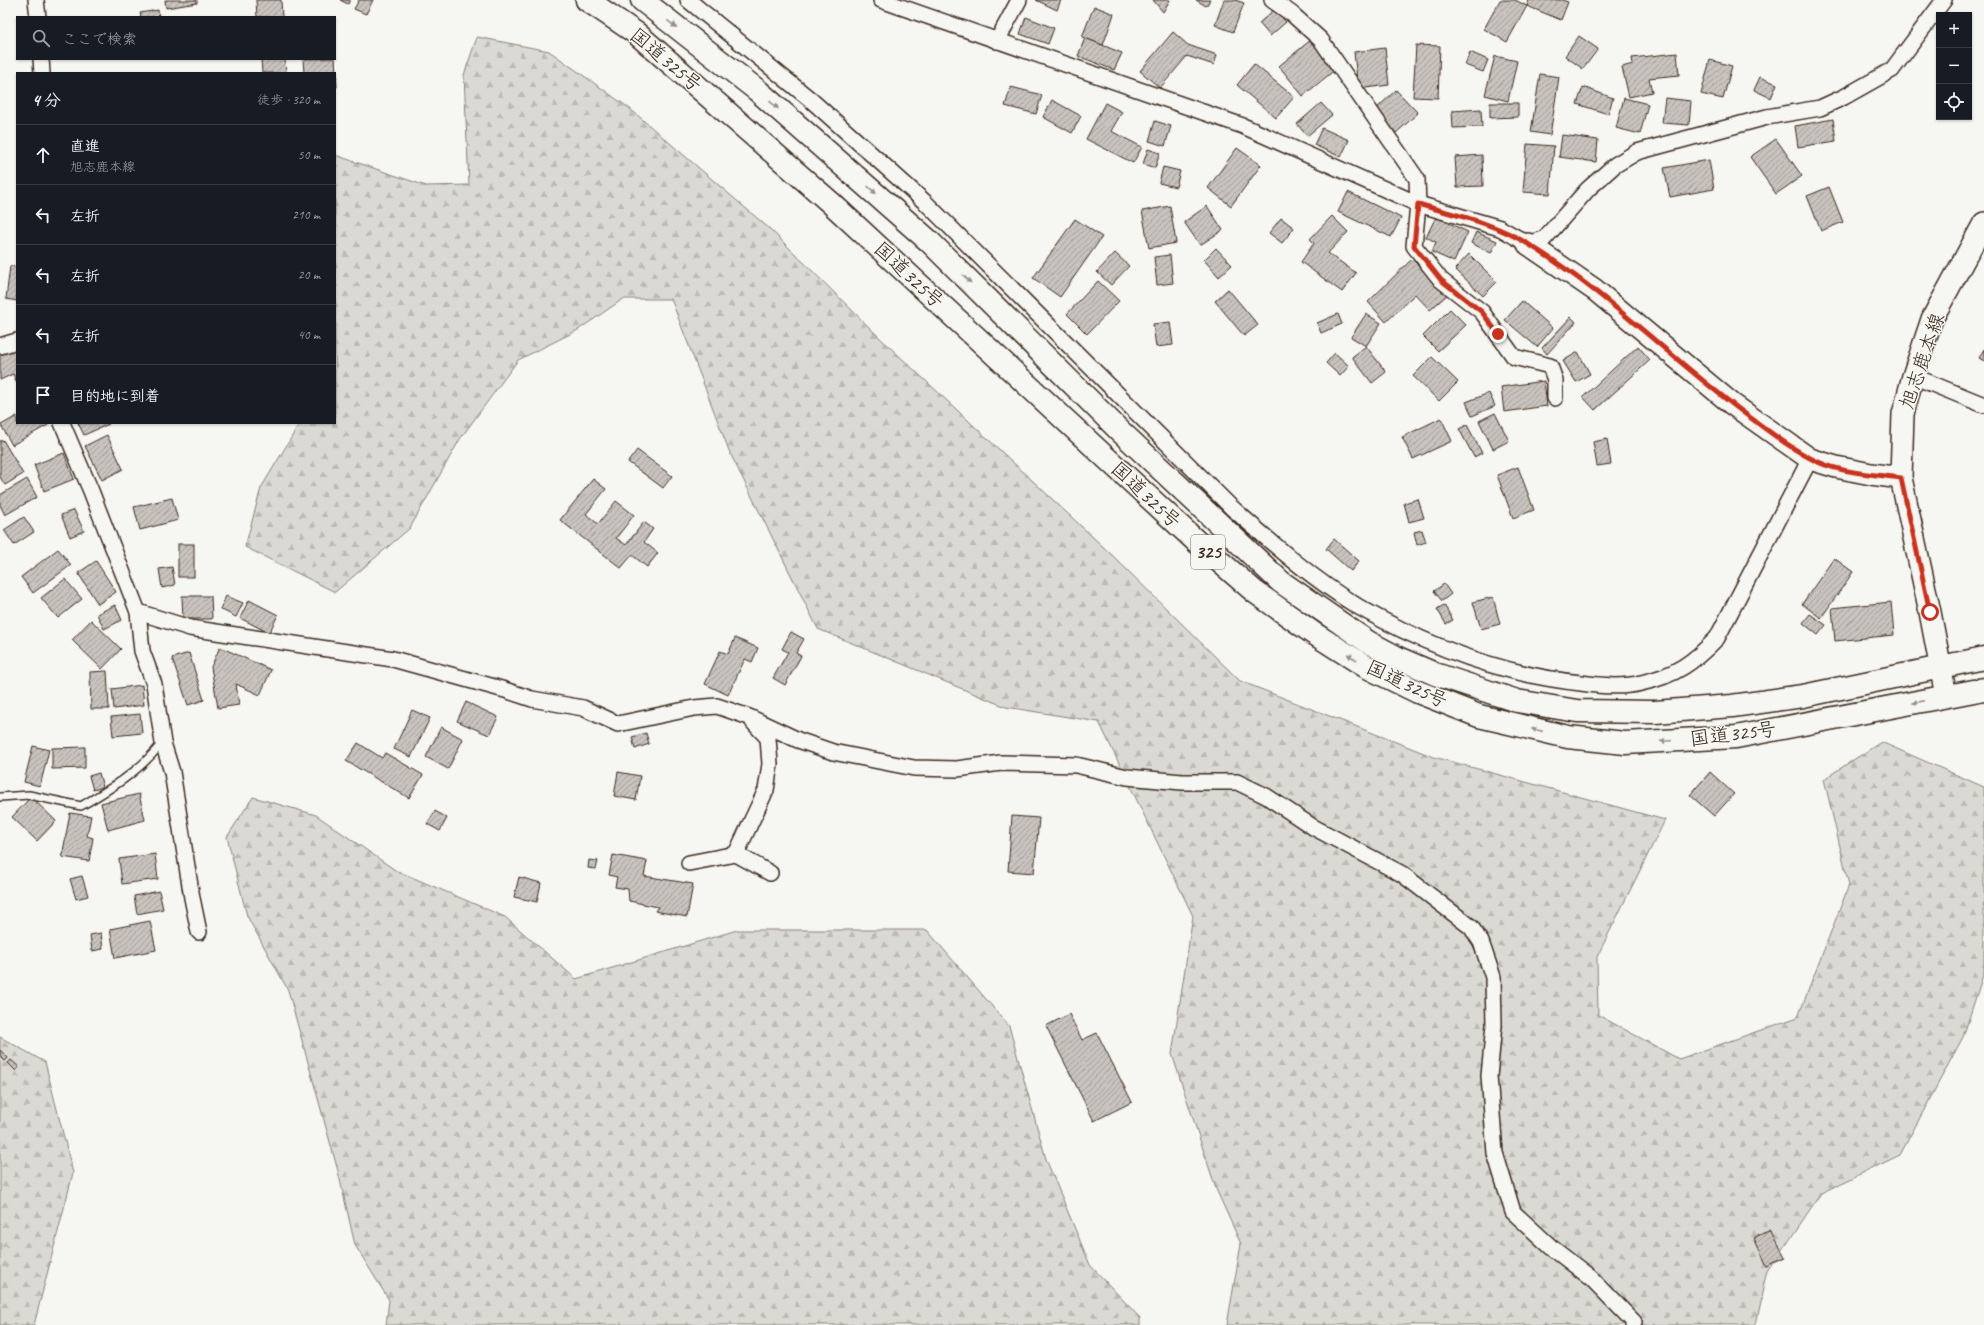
<!DOCTYPE html>
<html lang="ja">
<meta charset="utf-8">
<style>
:root{--surface:#171b24;--page:#20242c;--text:#f1f3f6;--muted:#9ea1a6;--line:#363941}
body{margin:0;font-family:Caveat,"Klee One",sans-serif;background:var(--page);color:var(--text)}
.controls{position:absolute;right:12px;top:12px;display:grid;overflow:hidden;border-radius:0px;box-shadow:0 1px 3px #0004}
.controls button{width:36px;height:36px;display:grid;place-items:center;padding:0;border:0;border-bottom:1px solid var(--line);background:var(--surface);color:var(--text);font:20px sans-serif}
.stop{position:absolute;width:12px;height:12px;margin:-9px;border:3px solid #c8321e;border-radius:50%;background:#fff}
.stop.end{background:#c8321e;border-color:#fff;box-shadow:0 1px 4px #0008}
.list{margin:0;padding:0;list-style:none}
h2{display:flex;justify-content:space-between;align-items:center;height:52px;margin:0;padding:0 16px;font-size:17px}
h2 small{font-size:13px;font-weight:400;color:var(--muted)}
.list li{display:grid;grid-template-columns:26px 1fr auto;gap:12px;align-items:center;box-sizing:border-box;height:60px;padding:0 16px;border-top:1px solid var(--line)}
.list b{display:block;font-size:15px;white-space:nowrap}
.list p{margin:0;font-size:13px;white-space:nowrap;color:var(--muted)}
.list em{font-size:13px;font-style:normal;color:var(--muted)}
.icon{flex:none;width:22px;height:22px;fill:none;stroke:currentColor;stroke-width:2;stroke-linecap:round;stroke-linejoin:round}
.map{position:relative;flex:none;width:1984px;height:1325px;overflow:hidden}
.search{position:absolute;background:var(--surface);box-shadow:0 1px 3px #0004;left:16px;top:16px;width:320px;height:44px;display:flex;align-items:center;gap:10px;box-sizing:border-box;padding:0 14px;border-radius:0px;color:var(--muted);font-size:15px}
.panel{position:absolute;background:var(--surface);box-shadow:0 1px 3px #0004;left:16px;top:72px;width:320px;height:352px;border-radius:0px}
.map>svg:first-child{display:block}
.forest{fill:url(#forest-firs);stroke:#8a8278}
.building{fill:url(#building-hatch);stroke:#3b2a1e}
.lines{fill:none;stroke-linecap:round;stroke-linejoin:round}
.lane-casing{stroke:#3b2a1e;stroke-width:10}
.street-casing{stroke:#3b2a1e;stroke-width:18}
.secondary-casing{stroke:#3b2a1e;stroke-width:24}
.highway-casing{stroke:#3b2a1e;stroke-width:25}
.lane{stroke:#f6f6f2;stroke-width:7}
.street{stroke:#f6f6f2;stroke-width:15}
.secondary{stroke:#f6f6f2;stroke-width:21}
.highway{stroke:#f6f6f2;stroke-width:22}
.oneway{fill:#989088}
.route{stroke:#c8321e;stroke-width:5}
.labels{text-anchor:middle;dominant-baseline:central;stroke-width:3;stroke-linejoin:round;paint-order:stroke}
.shield{fill:#f6f6f2;stroke:#73675e;stroke-width:1}
.shield-label{font-size:19px;font-weight:bold;fill:#3b2a1e}
.street-label{font-size:20px;fill:#3b2a1e;stroke:#f6f6f2}
</style>
<div class="map">
<svg width="1984" height="1325" viewBox="0 0 1984 1325">
<defs>
<pattern id="forest-firs" width="22" height="20" patternUnits="userSpaceOnUse"><rect width="22" height="20" fill="#dad9d3"/><path d="M5 1l3.5 6h-7zM16 11l3.5 6h-7z" fill="#bcbab5"/></pattern>
<pattern id="building-hatch" width="6" height="6" patternUnits="userSpaceOnUse"><rect width="6" height="6" fill="#c8c3be"/><path d="M-1 1l2-2M0 6l6-6M5 7l2-2" fill="none" stroke="#a49f9a"/></pattern>
</defs>
<rect width="100%" height="100%" fill="#f6f6f2"/>
<filter id="ink" filterUnits="userSpaceOnUse"><feTurbulence type="fractalNoise" baseFrequency=".025" numOctaves="2"/><feDisplacementMap in="SourceGraphic" scale="8" xChannelSelector="R" yChannelSelector="G"/><feConvolveMatrix kernelMatrix="1 2 1 2 8 2 1 2 1" color-interpolation-filters="sRGB"/></filter>
<g filter="url(#ink)">
<g class="forest">
<polygon points="477,37 549,51 629,108 771,230 880,338 1113,556 1240,681 1434,757 1665,820 1597,957 1598,1015 1679,1059 1798,1017 1849,885 1824,779 1881,742 1984,787 1984,972 1963,1037 1900,1155 1821,1193 1766,1275 1755,1325 1227,1325 1241,1244 1216,1189 1172,1054 1193,916 1099,722 1006,707 818,629 730,453 671,299 623,299 578,330 518,360 460,439 410,528 335,592 245,547 261,488 300,423 335,423 335,155 426,186 469,185 464,75"/>
<polygon points="253,797 316,815 395,870 505,917 576,979 737,930 927,930 1009,1026 1046,1159 1090,1265 1140,1318 1140,1325 386,1325 389,1300 355,1245 338,1171 288,990 247,916 227,837"/>
<polygon points="0,1037 45,1062 73,1173 34,1325 0,1325"/>
</g>
<g class="building">
<polygon points="165,0 197,0 197,3 166,8"/>
<polygon points="256,0 281,0 282,17 257,17"/>
<polygon points="340,0 350,0 348,4"/>
<polygon points="359,0 373,0 366,14 354,9"/>
<polygon points="1036,0 1061,0 1057,10"/>
<polygon points="1153,0 1170,0 1163,12"/>
<polygon points="1196,0 1210,0 1206,6"/>
<polygon points="1224,0 1235,0 1244,3 1233,32 1215,25"/>
<polygon points="1500,0 1515,0 1527,6 1507,42 1484,29"/>
<polygon points="1529,0 1562,0 1568,2 1561,20 1527,6"/>
<polygon points="1094,6 1114,14 1103,45 1082,37"/>
<polygon points="1275,9 1286,22 1270,36 1259,23"/>
<polygon points="158,10 159,17 141,17 140,13"/>
<polygon points="1026,17 1054,28 1048,44 1020,34"/>
<polygon points="1173,32 1188,45 1217,55 1214,65 1187,56 1160,88 1140,71"/>
<polygon points="1579,36 1598,49 1583,69 1565,56"/>
<polygon points="1085,38 1122,53 1114,70 1078,56"/>
<polygon points="1312,39 1337,68 1303,96 1279,66"/>
<polygon points="1416,45 1440,46 1438,98 1413,97"/>
<polygon points="1385,48 1389,85 1358,89 1354,52"/>
<polygon points="1470,52 1488,60 1483,72 1465,65"/>
<polygon points="1677,53 1679,75 1649,78 1652,92 1629,97 1622,67 1633,64 1632,58"/>
<polygon points="1495,56 1517,61 1508,101 1485,95"/>
<polygon points="335,58 337,87 335,87 335,73 304,73 303,59"/>
<polygon points="261,59 285,59 286,73 262,73"/>
<polygon points="1710,60 1732,66 1723,99 1701,94"/>
<polygon points="1254,64 1294,97 1276,118 1237,85"/>
<polygon points="1540,74 1559,77 1550,135 1531,132"/>
<polygon points="1760,77 1777,84 1771,98 1754,90"/>
<polygon points="1011,87 1042,95 1036,114 1005,106"/>
<polygon points="1583,87 1613,98 1608,114 1577,104"/>
<polygon points="1396,90 1418,113 1396,133 1375,110"/>
<polygon points="1624,98 1648,104 1640,134 1616,128"/>
<polygon points="1665,98 1691,101 1689,125 1662,123"/>
<polygon points="1052,100 1081,116 1072,133 1043,117"/>
<polygon points="1105,103 1122,112 1111,131 1142,147 1133,163 1086,139"/>
<polygon points="1321,103 1332,115 1307,136 1297,124"/>
<polygon points="1490,103 1518,103 1518,117 1490,118"/>
<polygon points="1481,109 1482,127 1453,128 1452,111"/>
<polygon points="1833,119 1836,141 1798,147 1795,126"/>
<polygon points="1155,121 1171,126 1165,146 1149,141"/>
<polygon points="1322,128 1349,140 1341,157 1314,145"/>
<polygon points="1562,135 1598,140 1596,162 1559,157"/>
<polygon points="1776,139 1802,176 1776,194 1750,157"/>
<polygon points="1527,144 1554,146 1550,194 1523,192"/>
<polygon points="1237,148 1261,165 1231,206 1208,188"/>
<polygon points="1148,149 1160,153 1155,168 1143,164"/>
<polygon points="1482,155 1483,186 1457,187 1455,157"/>
<polygon points="1709,160 1714,189 1670,197 1664,168"/>
<polygon points="1163,167 1180,171 1176,187 1159,183"/>
<polygon points="1829,187 1843,222 1821,231 1807,196"/>
<polygon points="1348,192 1401,218 1391,237 1338,212"/>
<polygon points="1170,206 1176,243 1149,248 1142,211"/>
<polygon points="1207,206 1223,230 1200,245 1184,222"/>
<polygon points="1332,216 1348,232 1328,253 1356,273 1342,292 1301,262 1314,243 1310,239"/>
<polygon points="1436,217 1468,232 1454,262 1432,252 1436,242 1426,237"/>
<polygon points="1281,218 1294,228 1282,243 1269,233"/>
<polygon points="1075,219 1102,237 1060,297 1033,278"/>
<polygon points="1476,232 1497,241 1491,253 1471,243"/>
<polygon points="1216,248 1232,265 1219,277 1204,260"/>
<polygon points="1115,253 1129,266 1111,285 1097,272"/>
<polygon points="1469,254 1497,282 1483,296 1455,269"/>
<polygon points="1170,255 1173,283 1157,285 1154,257"/>
<polygon points="1412,259 1447,295 1430,310 1415,294 1386,322 1368,302"/>
<polygon points="10,266 17,267 17,301 6,299"/>
<polygon points="1098,281 1119,301 1087,334 1067,314"/>
<polygon points="1228,289 1258,325 1244,336 1215,301"/>
<polygon points="1522,301 1553,328 1537,347 1505,320"/>
<polygon points="1450,309 1466,325 1438,351 1423,336"/>
<polygon points="1338,314 1342,324 1321,333 1317,323"/>
<polygon points="1366,314 1381,323 1366,346 1351,337"/>
<polygon points="1571,317 1576,322 1547,354 1542,348"/>
<polygon points="1170,322 1173,345 1156,347 1153,324"/>
<polygon points="1366,346 1386,372 1372,383 1352,357"/>
<polygon points="1638,346 1650,360 1595,410 1583,397"/>
<polygon points="17,348 17,383 13,374 0,380 0,355"/>
<polygon points="1984,349 1984,361 1979,358"/>
<polygon points="1578,352 1590,374 1576,382 1563,361"/>
<polygon points="1335,353 1349,366 1340,376 1326,363"/>
<polygon points="1432,357 1458,382 1439,401 1413,376"/>
<polygon points="1544,381 1547,406 1504,412 1501,387"/>
<polygon points="1489,393 1495,406 1472,416 1466,402"/>
<polygon points="1495,413 1509,441 1493,449 1479,421"/>
<polygon points="17,416 17,423 47,423 48,425 12,445 1,425"/>
<polygon points="1441,418 1452,441 1413,459 1402,437"/>
<polygon points="78,423 109,423 109,424 84,435"/>
<polygon points="1467,425 1482,453 1474,457 1459,429"/>
<polygon points="107,435 123,469 102,480 85,446"/>
<polygon points="1607,439 1611,464 1597,466 1593,442"/>
<polygon points="3,440 23,474 5,485 0,477 0,441"/>
<polygon points="637,450 672,476 663,488 628,462"/>
<polygon points="64,453 74,479 44,491 34,465"/>
<polygon points="1518,467 1534,510 1513,518 1497,475"/>
<polygon points="27,479 37,497 5,515 0,505 0,495"/>
<polygon points="593,479 606,489 586,514 598,524 616,501 634,515 616,538 626,545 644,522 653,529 644,542 658,553 647,567 632,555 621,568 560,520"/>
<polygon points="172,498 178,520 140,530 134,507"/>
<polygon points="1418,499 1424,518 1409,522 1404,503"/>
<polygon points="74,510 84,531 70,537 61,515"/>
<polygon points="24,517 34,532 14,545 4,530"/>
<polygon points="1422,530 1426,542 1417,545 1414,532"/>
<polygon points="1334,539 1359,561 1351,571 1326,549"/>
<rect x="178" y="544" width="16" height="33"/>
<polygon points="58,549 71,565 33,593 21,577"/>
<polygon points="1834,558 1853,572 1821,618 1802,604"/>
<polygon points="96,561 116,592 98,604 78,573"/>
<polygon points="172,567 175,585 162,588 159,569"/>
<polygon points="65,579 82,599 58,618 41,598"/>
<polygon points="1444,584 1451,594 1442,601 1434,591"/>
<polygon points="182,596 211,596 212,619 183,619"/>
<polygon points="226,596 243,603 236,617 220,609"/>
<polygon points="1493,597 1500,624 1481,629 1473,602"/>
<polygon points="249,600 278,615 269,633 240,618"/>
<polygon points="1891,602 1894,635 1835,641 1832,608"/>
<polygon points="115,605 122,620 104,629 97,614"/>
<polygon points="1444,605 1453,620 1446,624 1437,609"/>
<polygon points="1810,614 1826,625 1818,635 1803,623"/>
<polygon points="91,620 121,649 102,669 72,640"/>
<polygon points="791,632 804,639 796,653 801,656 785,685 773,678 788,652 782,649"/>
<polygon points="735,638 758,648 752,662 745,659 728,695 705,684 720,651 728,654"/>
<polygon points="220,647 271,670 260,695 236,684 239,705 218,708 211,667"/>
<polygon points="189,653 204,700 188,705 172,658"/>
<polygon points="107,671 109,709 91,709 90,672"/>
<polygon points="142,685 144,705 114,709 112,689"/>
<polygon points="466,702 498,717 489,735 457,721"/>
<polygon points="412,710 430,718 411,757 394,749"/>
<polygon points="140,714 142,733 113,736 111,717"/>
<polygon points="441,727 463,739 448,769 426,757"/>
<polygon points="646,733 649,744 635,749 632,737"/>
<polygon points="358,743 382,758 385,753 423,775 409,798 346,761"/>
<polygon points="33,746 49,750 40,786 24,782"/>
<polygon points="85,747 85,768 52,769 52,748"/>
<polygon points="618,772 640,776 636,800 614,796"/>
<polygon points="1710,772 1734,794 1714,816 1690,795"/>
<polygon points="99,773 103,787 93,790 89,776"/>
<polygon points="139,794 145,820 108,830 101,803"/>
<polygon points="31,797 56,821 37,841 12,817"/>
<polygon points="435,811 447,818 440,831 427,824"/>
<polygon points="70,813 91,816 87,836 93,838 89,861 62,857"/>
<polygon points="1012,816 1039,818 1034,873 1008,871"/>
<polygon points="155,854 158,879 122,884 119,859"/>
<polygon points="613,855 647,861 644,876 693,884 687,917 655,911 658,907 629,901 628,889 615,887 617,877 609,875"/>
<polygon points="589,860 598,861 596,869 588,868"/>
<polygon points="82,876 88,896 76,899 70,879"/>
<polygon points="519,877 541,883 537,902 514,897"/>
<polygon points="159,891 163,909 137,914 134,896"/>
<polygon points="150,921 156,950 115,958 110,929"/>
<polygon points="101,933 103,949 92,951 90,935"/>
<polygon points="1069,1014 1082,1040 1097,1033 1132,1102 1094,1121 1046,1026"/>
<polygon points="0,1050 8,1058 5,1061 0,1056"/>
<polygon points="11,1060 19,1067 16,1071 8,1063"/>
<polygon points="1771,1229 1785,1258 1767,1266 1754,1238"/>
</g>
<g class="lines">
<defs>
<path id="lane" d="M0 797 29 795 81 806C112 788 139 772 162 743"/>
<g id="street">
<polyline points="36,0 38,17"/>
<path d="M688 0 811 100 926 203 1231 507C1271 542 1311 578 1357 606 1425 645 1503 675 1581 683 1601 686 1622 688 1641 683 1675 676 1694 662 1717 638L1810 459"/>
<polyline points="881,0 1243,126 1418,204 1500,228 1528,244 1544,239 1588,189 1615,165 1637,152 1767,117 1820,108 1844,97 1892,70 1944,0"/>
<polyline points="1272,0 1292,14 1321,40 1417,179 1418,204 1414,246 1441,280 1482,312 1514,357 1550,366 1555,380 1555,398"/>
<polyline points="997,41 1019,0"/>
<polyline points="41,59 42,73"/>
<polyline points="0,346 17,341"/>
<polyline points="1913,376 1984,405"/>
<polyline points="62,423 91,491 138,612 142,651 154,684 163,743 172,772 192,898 199,932"/>
<polyline points="138,612 190,628 393,659 505,690 532,699 583,708 618,724 694,708 717,706 749,717 798,740 833,752 914,768 957,769 1001,763 1076,765 1127,777 1182,782 1237,782 1266,796 1313,827 1402,874 1471,927 1481,942 1493,977 1494,1025 1489,1076 1495,1153 1513,1212 1551,1247 1591,1278 1634,1322 1633,1325"/>
<polyline points="736,854 766,790 770,764 768,738 753,722"/>
<polyline points="689,863 736,854 770,873"/>
</g>
<g id="secondary">
<polyline points="1528,244 1595,290 1732,404 1810,459 1836,467 1871,474 1901,478"/>
<polyline points="1946,696 1930,612 1901,478 1903,414 1913,376 1932,319 1984,223"/>
</g>
<g id="highway">
<polyline points="587,0 636,33 831,203 1196,541 1255,592 1313,633 1365,666 1418,692 1479,716 1568,737 1625,743 1736,737 1984,689"/>
<polyline points="642,0 757,90 929,241 1119,430 1281,582 1368,642 1398,658 1435,674 1517,701 1577,711 1655,712 1732,706 1803,696 1984,658"/>
</g>
</defs>
<use href="#lane" class="lane-casing"/>
<use href="#street" class="street-casing"/>
<use href="#secondary" class="secondary-casing"/>
<use href="#highway" class="highway-casing"/>
<use href="#lane" class="lane"/>
<use href="#street" class="street"/>
<use href="#secondary" class="secondary"/>
<use href="#highway" class="highway"/>
</g>
<defs><path id="oneway-solid" d="M-6-.8H1V-3.2L6.5 0L1 3.2V.8H-6Z"/></defs>
<g class="oneway">
<use href="#oneway-solid" transform="translate(672 24) rotate(38)"/>
<use href="#oneway-solid" transform="translate(774 105) rotate(41)"/>
<use href="#oneway-solid" transform="translate(872 190) rotate(42)"/>
<use href="#oneway-solid" transform="translate(967 279) rotate(45)"/>
<use href="#oneway-solid" transform="translate(1352 657) rotate(-148)"/>
<use href="#oneway-solid" transform="translate(1918 702) rotate(169)"/>
<use href="#oneway-solid" transform="translate(1537 730) rotate(-167)"/>
<use href="#oneway-solid" transform="translate(1666 741) rotate(178)"/>
</g>
</g>
<g class="lines" filter="url(#ink)">
<path class="route" d="M1498 334 1482 312 1441 280 1414 246 1418 204C1455 215 1495 223 1528 244 1610 294 1677 365 1755 421 1772 434 1791 448 1810 458 1836 473 1872 474 1901 478L1930 612"/>
</g>
<g class="labels">
<rect class="shield" x="1191" y="535" width="34" height="34" rx="3"/>
<g class="shield-label">
<text x="1208" y="552">325</text>
</g>
<g class="street-label">
<text transform="translate(666 60) rotate(40)">国道325号</text>
<text transform="translate(909 275) rotate(43)">国道325号</text>
<text transform="translate(1922 361) rotate(-71)">旭志鹿本線</text>
<text transform="translate(1146 495) rotate(43)">国道325号</text>
<text transform="translate(1407 684) rotate(25)">国道325号</text>
<text transform="translate(1733 734) rotate(-7)">国道325号</text>
</g>
</g>
</svg>
<div class="controls">
<button>+</button>
<button>−</button>
<button><svg class="icon" aria-label="locate" viewBox="0 0 24 24"><circle cx="12" cy="12" r="6"/><path d="M12 2v4M12 18v4M2 12h4M18 12h4"/></svg></button>
</div>
<div class="stop" style="left:1930px;top:612px"></div>
<div class="stop end" style="left:1498px;top:334px"></div>
<div class="search"><svg class="icon" aria-label="search" viewBox="0 0 24 24"><circle cx="10" cy="10" r="6"/><path d="M15 15l6 6"/></svg>ここで検索</div>
<section class="panel">
<h2>4 分<small>徒歩 · 320 m</small></h2>
<ul class="list">
<li><svg class="icon" aria-label="ahead" viewBox="0 0 24 24"><path d="M12 20V5M6 11l6-6 6 6"/></svg><div><b>直進</b><p>旭志鹿本線</p></div><em>50 m</em></li>
<li><svg class="icon" aria-label="left" viewBox="0 0 24 24"><path d="M17 20v-9H6M10 6l-5 5 5 5"/></svg><div><b>左折</b></div><em>210 m</em></li>
<li><svg class="icon" aria-label="left" viewBox="0 0 24 24"><path d="M17 20v-9H6M10 6l-5 5 5 5"/></svg><div><b>左折</b></div><em>20 m</em></li>
<li><svg class="icon" aria-label="left" viewBox="0 0 24 24"><path d="M17 20v-9H6M10 6l-5 5 5 5"/></svg><div><b>左折</b></div><em>40 m</em></li>
<li><svg class="icon" aria-label="arrive" viewBox="0 0 24 24"><path d="M6 21V4h12l-3 4 3 4H6"/></svg><div><b>目的地に到着</b></div></li>
</ul>
</section>
</div>
